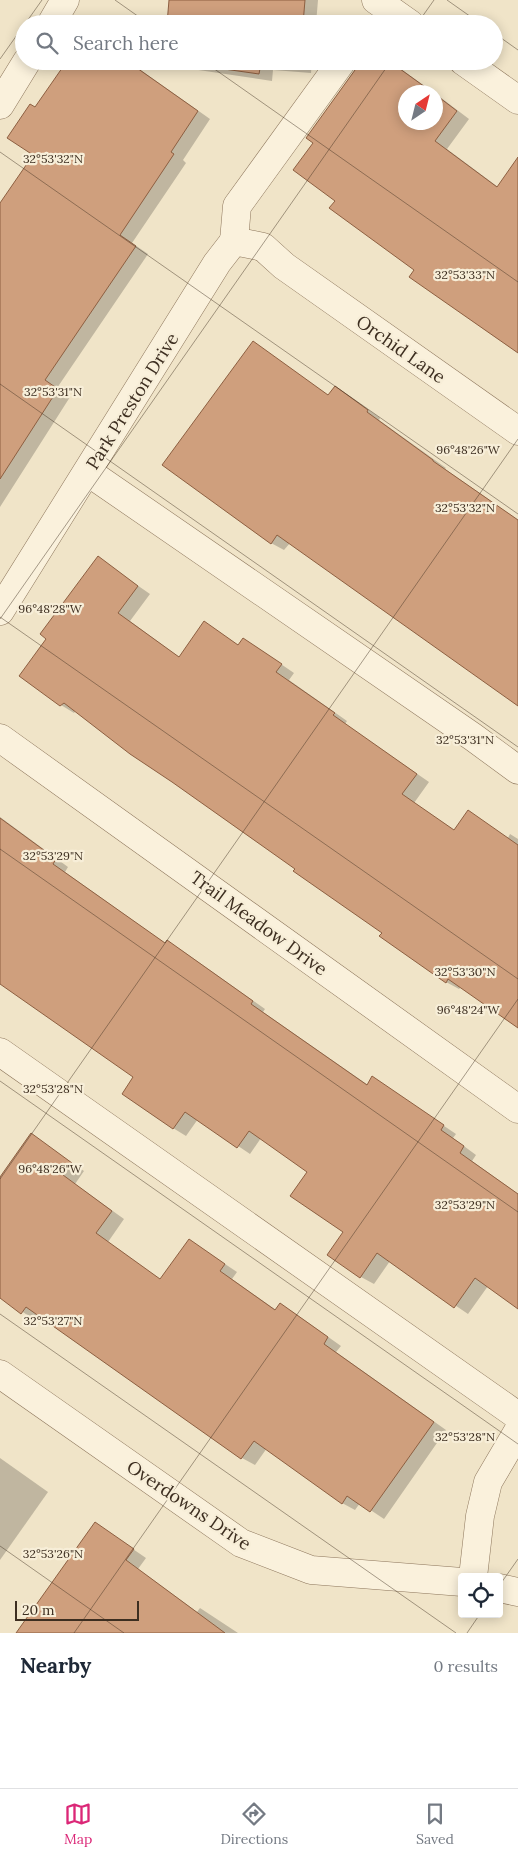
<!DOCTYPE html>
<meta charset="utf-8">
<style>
:root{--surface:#fff;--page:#f6f6f7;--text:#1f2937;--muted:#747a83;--line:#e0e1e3;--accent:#db2777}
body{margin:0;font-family:Lora,serif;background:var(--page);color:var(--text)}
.controls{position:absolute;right:15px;bottom:15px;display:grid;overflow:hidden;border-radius:5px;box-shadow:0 2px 12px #0003}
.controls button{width:45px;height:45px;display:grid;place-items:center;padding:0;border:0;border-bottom:1px solid var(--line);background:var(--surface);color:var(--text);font:25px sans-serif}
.compass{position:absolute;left:398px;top:85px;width:45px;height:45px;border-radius:50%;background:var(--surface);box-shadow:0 2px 12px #0003;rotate:35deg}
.scale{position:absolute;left:15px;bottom:12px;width:124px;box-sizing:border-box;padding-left:5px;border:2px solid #3d2e20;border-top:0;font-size:14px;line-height:18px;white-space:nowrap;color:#3d2e20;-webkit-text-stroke:4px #f7eed8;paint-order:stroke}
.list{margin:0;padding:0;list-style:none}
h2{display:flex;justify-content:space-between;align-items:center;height:65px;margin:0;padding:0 20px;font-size:21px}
h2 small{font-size:16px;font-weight:400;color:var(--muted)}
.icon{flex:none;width:28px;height:28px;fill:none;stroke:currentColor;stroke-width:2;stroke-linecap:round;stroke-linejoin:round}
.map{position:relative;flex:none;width:518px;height:1633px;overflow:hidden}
.search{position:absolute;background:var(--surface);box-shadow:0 2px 12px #0003;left:15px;right:15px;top:15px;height:55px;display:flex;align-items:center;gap:12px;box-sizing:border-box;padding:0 18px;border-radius:28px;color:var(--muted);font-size:19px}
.sheet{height:155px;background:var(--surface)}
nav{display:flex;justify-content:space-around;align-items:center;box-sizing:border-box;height:70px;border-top:1px solid var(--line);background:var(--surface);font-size:14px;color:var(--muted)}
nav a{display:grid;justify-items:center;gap:2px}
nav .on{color:var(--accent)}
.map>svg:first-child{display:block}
.shadow{fill:#0003}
.building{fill:#cf9f7d;stroke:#8d5f41}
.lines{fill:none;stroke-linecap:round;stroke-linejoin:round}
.minor-casing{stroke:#8d765c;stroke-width:29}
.minor{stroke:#faf1dc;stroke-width:28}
.ticks{fill:none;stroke:#3d2e20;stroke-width:1;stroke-opacity:0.45}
.labels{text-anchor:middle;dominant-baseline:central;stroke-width:4.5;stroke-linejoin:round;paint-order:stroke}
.street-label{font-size:18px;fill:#3d2e20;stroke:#f7eed8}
.ticks-label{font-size:12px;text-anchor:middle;fill:#3d2e20;stroke:#f7eed8;stroke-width:4.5;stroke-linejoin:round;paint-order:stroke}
</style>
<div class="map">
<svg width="518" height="1633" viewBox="0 0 518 1633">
<rect width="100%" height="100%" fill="#f0e4c8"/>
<g class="shadow">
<polygon points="170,0 318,0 316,24 168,24"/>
<polygon points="68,61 128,61 210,119 183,160 186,163 132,243 148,254 57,388 70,397 0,507 0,205 34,155 36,108"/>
<polygon points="167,61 312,61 311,73 273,70 272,81 178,67"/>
<polygon points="361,61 390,61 433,92 406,92 406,122 436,122 436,94 469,119 447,149 498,187 518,160 518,352 416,270 337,201 314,143 307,138"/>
<polygon points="253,342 329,396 335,387 348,395 380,418 379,420 446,468 445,469 518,520 518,704 290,543 284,550 271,543"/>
<polygon points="98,558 150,594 130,621 180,658 204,623 239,646 244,639 294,673 289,680 347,721 345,724 429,782 414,803 455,831 469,812 508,838 510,834 518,839 518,1026 461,987 459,989 446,982 383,932 296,868 76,710 74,713 61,705 48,638"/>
<polygon points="0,817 68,867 65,872 166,944 180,949 265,1009 263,1012 368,1085 373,1078 456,1134 453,1138 476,1155 472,1161 518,1194 518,1307 488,1286 468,1314 390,1261 374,1284 361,1277 329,1255 345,1232 309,1171 261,1138 250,1154 198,1119 186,1136 173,1128 135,1077 0,982"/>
<polygon points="31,1135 84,1171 75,1184 124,1219 108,1242 161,1280 189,1240 237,1272 232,1279 276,1310 280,1304 293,1312 341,1346 336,1352 446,1430 384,1519 360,1503 355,1510 342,1503 267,1448 255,1465 242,1458 39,1314 35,1320 0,1297 0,1179"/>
<polygon points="0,1458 48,1492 0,1560"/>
<polygon points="95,1523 146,1558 138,1569 197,1612 200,1608 238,1633 17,1633"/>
</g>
<g class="building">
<polygon points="169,0 305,0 303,24 167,24"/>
<polygon points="67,61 127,61 198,111 171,152 174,154 120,235 136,246 45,380 58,389 0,479 0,203 33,155 7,138 30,104 35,107"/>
<polygon points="168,61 299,61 299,67 261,63 259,74"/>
<polygon points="359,61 389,61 432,92 406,92 406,122 436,122 436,95 457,111 435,141 497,187 518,157 518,353 409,277 414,270 329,208 335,201 293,170 313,143 306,138 355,70"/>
<polygon points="253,341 328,395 335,386 368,410 367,412 433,460 433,461 518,520 518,706 277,535 271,544 162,465"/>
<polygon points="98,556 138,586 118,613 179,657 204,621 238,645 243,638 282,664 276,672 335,713 333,715 417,774 402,794 454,830 468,810 518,845 518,1028 448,979 446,983 379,936 382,933 293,871 295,869 172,782 130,754 64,703 60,706 19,676 46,639 40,634"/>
<polygon points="0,818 56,859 53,864 165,943 167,940 253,1001 251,1004 367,1085 372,1076 444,1125 441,1130 464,1146 460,1153 518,1194 518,1309 475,1278 454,1308 377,1253 360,1278 327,1255 343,1232 290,1196 307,1172 249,1131 237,1148 185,1112 173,1129 122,1094 133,1077 0,984"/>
<polygon points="31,1133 72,1163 63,1175 112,1211 96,1233 160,1279 189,1239 225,1264 220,1271 275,1310 280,1303 328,1337 324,1344 434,1422 370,1512 347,1496 342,1504 254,1441 241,1459 26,1307 21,1314 0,1298 0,1177"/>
<polygon points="95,1522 134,1549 126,1560 225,1633 16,1633"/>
</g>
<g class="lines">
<defs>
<g id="minor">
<polyline points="376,0 410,24"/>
<polyline points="51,24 65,0"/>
<polyline points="463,61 518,100"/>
<polyline points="0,105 27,61"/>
<polyline points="234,241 237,206 342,61"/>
<polyline points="88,472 473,737 518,770"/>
<polyline points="0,611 217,263 234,241 263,247 284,266 518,431"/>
<polyline points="0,738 518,1109"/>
<polyline points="0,1052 518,1416"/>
<polyline points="0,1374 241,1543 311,1570 462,1582"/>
<polyline points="473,1577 480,1516 488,1482 518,1431"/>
<polyline points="499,1588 518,1592"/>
</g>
</defs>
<use href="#minor" class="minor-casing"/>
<use href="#minor" class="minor"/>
</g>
<path class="ticks" d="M115 0 149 24M447 0 481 24M25 24 42 0M417 24 434 0M494 33 518 50M0 59 24 25M203 61 518 282M0 152 518 514M0 384 518 747M0 617 518 979M0 619 391 61M0 849 518 1212M0 1081 518 1444M0 1179 518 439M0 1314 456 1633M0 1546 124 1633M499 1586 518 1559M74 1633 518 999M467 1633 480 1614"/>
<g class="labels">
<g class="street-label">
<text transform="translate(401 349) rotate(35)">Orchid Lane</text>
<text transform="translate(132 401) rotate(-58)">Park Preston Drive</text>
<text transform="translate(259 923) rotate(36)">Trail Meadow Drive</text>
<text transform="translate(189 1505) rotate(34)">Overdowns Drive</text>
</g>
</g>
<g class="ticks-label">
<text x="53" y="163">32°53'32"N</text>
<text x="465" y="279">32°53'33"N</text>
<text x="53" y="396">32°53'31"N</text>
<text x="468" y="454">96°48'26"W</text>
<text x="465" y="512">32°53'32"N</text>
<text x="50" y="613">96°48'28"W</text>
<text x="465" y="744">32°53'31"N</text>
<text x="53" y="860">32°53'29"N</text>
<text x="465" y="976">32°53'30"N</text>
<text x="468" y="1014">96°48'24"W</text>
<text x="53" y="1093">32°53'28"N</text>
<text x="50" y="1173">96°48'26"W</text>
<text x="465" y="1209">32°53'29"N</text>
<text x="53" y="1325">32°53'27"N</text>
<text x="465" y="1441">32°53'28"N</text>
<text x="53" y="1558">32°53'26"N</text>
</g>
</svg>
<div class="controls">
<button><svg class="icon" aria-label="locate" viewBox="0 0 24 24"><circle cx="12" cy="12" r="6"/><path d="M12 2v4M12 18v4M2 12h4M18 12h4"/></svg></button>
</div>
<svg class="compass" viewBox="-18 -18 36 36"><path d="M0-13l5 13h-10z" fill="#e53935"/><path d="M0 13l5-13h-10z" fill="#747a83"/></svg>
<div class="scale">20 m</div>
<div class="search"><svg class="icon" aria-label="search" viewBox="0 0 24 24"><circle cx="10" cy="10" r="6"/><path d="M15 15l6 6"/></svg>Search here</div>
</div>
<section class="sheet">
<h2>Nearby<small>0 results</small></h2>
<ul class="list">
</ul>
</section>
<nav>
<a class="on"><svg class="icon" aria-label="map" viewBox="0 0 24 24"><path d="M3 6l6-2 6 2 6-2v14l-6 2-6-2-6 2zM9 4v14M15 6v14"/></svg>Map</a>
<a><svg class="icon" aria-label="directions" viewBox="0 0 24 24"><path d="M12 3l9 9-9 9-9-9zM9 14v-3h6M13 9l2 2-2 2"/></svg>Directions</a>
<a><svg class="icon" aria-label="saved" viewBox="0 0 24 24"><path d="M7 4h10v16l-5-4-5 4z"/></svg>Saved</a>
</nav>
